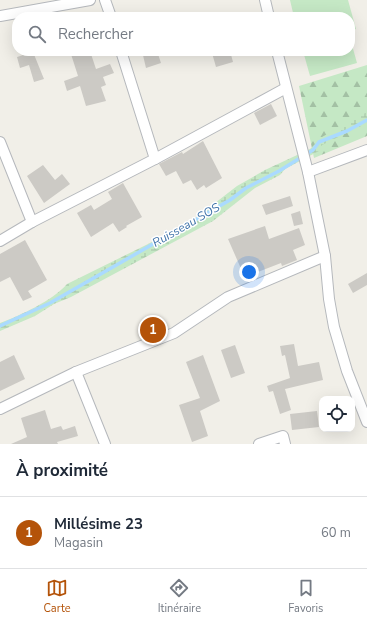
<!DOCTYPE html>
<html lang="fr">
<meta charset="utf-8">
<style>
:root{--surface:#fff;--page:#f2f2f3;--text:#1f2937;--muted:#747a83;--line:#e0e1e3;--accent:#b45309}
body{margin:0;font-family:"Nunito Sans",sans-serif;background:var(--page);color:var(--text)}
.controls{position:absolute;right:12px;bottom:12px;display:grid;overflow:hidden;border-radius:8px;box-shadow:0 4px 16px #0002}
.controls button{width:36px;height:36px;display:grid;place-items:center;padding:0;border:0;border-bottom:1px solid var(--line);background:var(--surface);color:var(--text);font:20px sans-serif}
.you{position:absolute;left:249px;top:272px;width:14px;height:14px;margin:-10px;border:3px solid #fff;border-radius:50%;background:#1a73e8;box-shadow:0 0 0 6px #1a73e833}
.badge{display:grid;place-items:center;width:26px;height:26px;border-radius:50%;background:var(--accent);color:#fff;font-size:13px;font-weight:700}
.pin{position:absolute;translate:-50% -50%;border:2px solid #fff;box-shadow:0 1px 4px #0006}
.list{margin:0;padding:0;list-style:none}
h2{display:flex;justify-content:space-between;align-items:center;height:52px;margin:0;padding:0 16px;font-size:17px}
h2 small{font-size:13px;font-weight:400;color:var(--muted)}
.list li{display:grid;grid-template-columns:26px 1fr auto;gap:12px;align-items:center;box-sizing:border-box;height:72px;padding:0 16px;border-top:1px solid var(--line)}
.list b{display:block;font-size:15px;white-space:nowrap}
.list p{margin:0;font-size:13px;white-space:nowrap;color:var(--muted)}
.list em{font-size:13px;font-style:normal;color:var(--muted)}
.icon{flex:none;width:22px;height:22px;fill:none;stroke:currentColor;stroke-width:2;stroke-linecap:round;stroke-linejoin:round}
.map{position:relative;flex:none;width:367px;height:444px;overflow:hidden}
.search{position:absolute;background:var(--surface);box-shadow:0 4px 16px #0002;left:12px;right:12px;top:12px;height:44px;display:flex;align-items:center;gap:10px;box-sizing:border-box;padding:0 14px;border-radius:16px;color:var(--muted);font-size:15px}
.sheet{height:124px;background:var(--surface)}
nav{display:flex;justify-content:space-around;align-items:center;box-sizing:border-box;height:56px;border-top:1px solid var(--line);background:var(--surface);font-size:11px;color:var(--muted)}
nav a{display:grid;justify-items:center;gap:2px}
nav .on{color:var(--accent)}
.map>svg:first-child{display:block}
.forest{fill:url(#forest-firs)}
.wetland{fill:url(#wetland-marsh)}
.park{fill:#c5e8c5}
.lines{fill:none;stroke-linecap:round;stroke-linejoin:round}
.stream{stroke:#aadaff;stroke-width:3.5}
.building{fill:#cccac5}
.minor-casing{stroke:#b5b8bc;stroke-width:12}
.minor{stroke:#fff;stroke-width:10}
.labels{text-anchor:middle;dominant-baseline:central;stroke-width:3;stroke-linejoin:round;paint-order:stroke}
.water-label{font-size:12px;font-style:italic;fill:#4174aa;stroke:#fff}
</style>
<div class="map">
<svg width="367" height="444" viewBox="0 0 367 444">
<defs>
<pattern id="forest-firs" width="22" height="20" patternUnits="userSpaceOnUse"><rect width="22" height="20" fill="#c5e8c5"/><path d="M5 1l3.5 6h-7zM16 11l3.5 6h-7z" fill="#a3c0a4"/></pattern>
<pattern id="wetland-marsh" width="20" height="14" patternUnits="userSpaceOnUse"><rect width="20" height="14" fill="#c5e8c5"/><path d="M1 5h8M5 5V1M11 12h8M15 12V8" fill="none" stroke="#a3c0a4"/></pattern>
</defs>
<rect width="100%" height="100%" fill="#f1efe8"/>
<polygon class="forest" points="367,65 367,136 314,158 299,86"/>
<path class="wetland" d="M367 112V123L322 145 319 151 285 169 280 175 255 188 213 221 71 297 54 304 35 316 0 331V323C21 315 52 301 67 284L148 244 197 217 237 186 265 170 310 149 322 137Z"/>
<g class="park">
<polygon points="290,0 348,0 356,29 350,31 350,17 294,17"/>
<polygon points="350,38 357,63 310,76 303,51 350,51"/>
</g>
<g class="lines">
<polyline class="stream" points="0,326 50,303 230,200 246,188 279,171 313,150 319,142 347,131 367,120"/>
</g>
<g class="building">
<polygon points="70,51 90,51 96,69 110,64 114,73 103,77 106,85 101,87 106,101 86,106 80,86 67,91 64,81 78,76"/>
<polygon points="142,51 157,51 161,63 146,68"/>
<polygon points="221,51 230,51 233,62 216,67 212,53"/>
<polygon points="33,52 44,79 34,82 29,65 20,68 17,57"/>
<polygon points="271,104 277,116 260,125 254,113"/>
<polygon points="203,141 222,178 206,188 204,185 197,190 191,180 183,184 176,171 166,176 159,164 182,152 183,154"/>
<polygon points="43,165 55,180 62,174 70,184 44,203 27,176"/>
<polygon points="123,183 142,217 126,226 127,227 119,232 113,223 91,237 77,213 91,205 94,210 112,199 108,192"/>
<polygon points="290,196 293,206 266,215 262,205"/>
<polygon points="300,211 303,224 294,226 291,214"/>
<polygon points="265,226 269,239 299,228 305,245 293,250 297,260 282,266 281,263 253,274 254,277 246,280 228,239"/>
<polygon points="25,240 47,280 28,291 32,297 23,301 10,277 0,282 0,254"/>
<polygon points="367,273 367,285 353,293 348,284"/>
<polygon points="294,344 298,366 319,362 323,380 285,389 291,410 280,414 273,391 269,392 267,386 290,378 285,355 282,356 280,346"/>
<polygon points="235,345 245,373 231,378 221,350"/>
<polygon points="14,355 25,379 0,391 0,362"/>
<polygon points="203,355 220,401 200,411 208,436 192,442 179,405 200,398 186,362"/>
<polygon points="45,410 51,429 61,426 63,430 75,426 78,436 57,442 58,444 11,444 27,437 21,418"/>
<polygon points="317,411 319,427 292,430 290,414"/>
</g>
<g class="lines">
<defs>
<g id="minor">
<polyline points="105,0 111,17"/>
<polyline points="265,0 269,17"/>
<polyline points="0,16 90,0"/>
<polyline points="277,51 308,172 325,256 329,299 334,327 347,371 367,422"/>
<polyline points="0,142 32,222"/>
<polyline points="155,159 286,88"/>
<polyline points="308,172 367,150"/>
<polyline points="0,241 32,222 155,159 121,51"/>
<polyline points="76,372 105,444"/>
<polyline points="0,409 76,372 174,333 228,297 325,256"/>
<polyline points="259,444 283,436 285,444"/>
</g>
</defs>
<use href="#minor" class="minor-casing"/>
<use href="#minor" class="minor"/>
</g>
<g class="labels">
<g class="water-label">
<text transform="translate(186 225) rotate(-30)">Ruisseau SOS</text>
</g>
</g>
</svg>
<div class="controls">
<button><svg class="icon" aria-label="locate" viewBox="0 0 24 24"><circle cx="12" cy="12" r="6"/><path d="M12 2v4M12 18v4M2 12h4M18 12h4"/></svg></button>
</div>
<div class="you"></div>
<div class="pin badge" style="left:153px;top:330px">1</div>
<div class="search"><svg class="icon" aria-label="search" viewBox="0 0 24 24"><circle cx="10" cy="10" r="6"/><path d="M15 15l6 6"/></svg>Rechercher</div>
</div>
<section class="sheet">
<h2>À proximité<small></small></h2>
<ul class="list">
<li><span class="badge">1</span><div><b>Millésime 23</b><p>Magasin</p></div><em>60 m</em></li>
</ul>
</section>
<nav>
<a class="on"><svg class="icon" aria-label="map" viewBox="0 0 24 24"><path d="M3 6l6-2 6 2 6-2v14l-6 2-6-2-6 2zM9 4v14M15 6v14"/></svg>Carte</a>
<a><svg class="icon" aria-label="directions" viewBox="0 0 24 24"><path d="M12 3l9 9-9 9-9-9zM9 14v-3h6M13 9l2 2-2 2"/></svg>Itinéraire</a>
<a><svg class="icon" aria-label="saved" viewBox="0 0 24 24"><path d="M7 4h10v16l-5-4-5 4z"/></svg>Favoris</a>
</nav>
